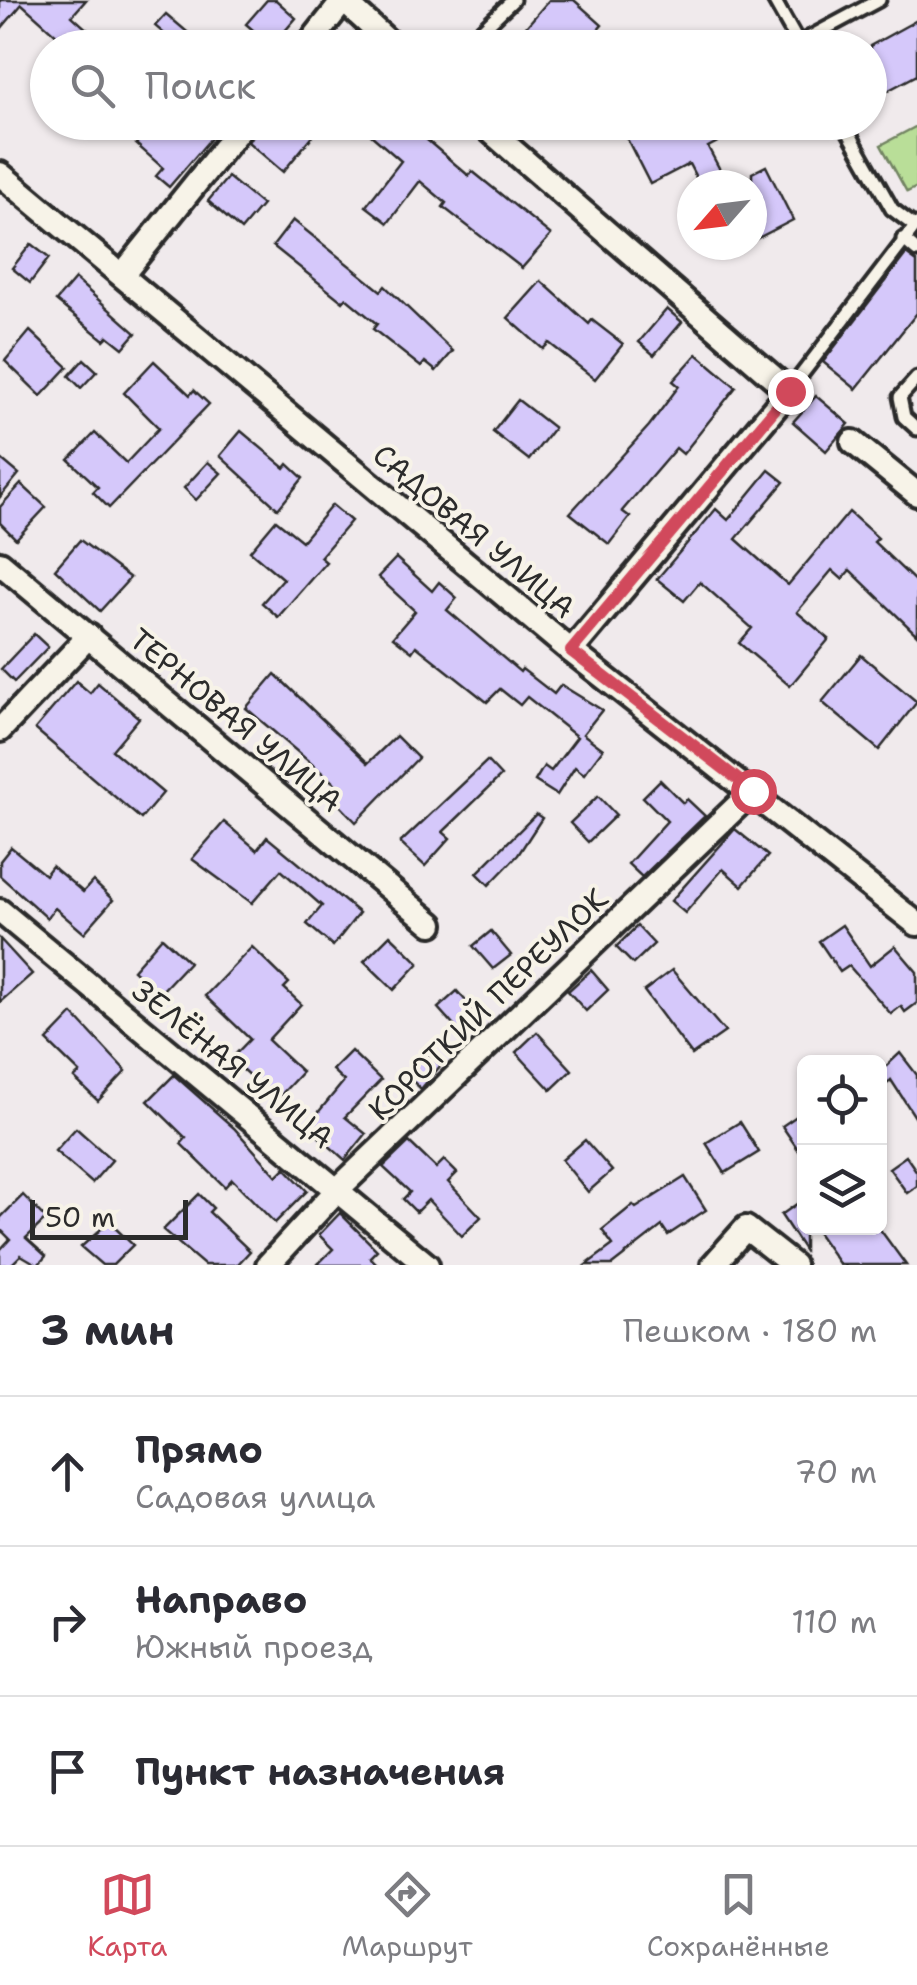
<!DOCTYPE html>
<html lang="ru">
<meta charset="utf-8">
<style>
:root{--surface:#fff;--page:#f2f2f3;--text:#2b2b33;--muted:#7c7c81;--line:#e1e1e2;--accent:#d1495b}
body{margin:0;font-family:"Shantell Sans",sans-serif;background:var(--page);color:var(--text)}
.controls{position:absolute;right:30px;bottom:30px;display:grid;overflow:hidden;border-radius:15px;box-shadow:0 2px 8px #0004}
.controls button{width:90px;height:90px;display:grid;place-items:center;padding:0;border:0;border-bottom:2px solid var(--line);background:var(--surface);color:var(--text);font:50px sans-serif}
.compass{position:absolute;left:677px;top:170px;width:90px;height:90px;border-radius:50%;background:var(--surface);box-shadow:0 2px 8px #0004;rotate:242deg}
.scale{position:absolute;left:30px;bottom:25px;width:158px;box-sizing:border-box;padding-left:10px;border:5px solid #2b2b2b;border-top:0;font-size:28px;line-height:35px;white-space:nowrap;color:#2b2b2b;-webkit-text-stroke:8px #f7f3e8;paint-order:stroke}
.stop{position:absolute;width:30px;height:30px;margin:-22px;border:8px solid #d1495b;border-radius:50%;background:#fff}
.stop.end{background:#d1495b;border-color:#fff;box-shadow:0 2px 10px #0008}
.list{margin:0;padding:0;list-style:none}
h2{display:flex;justify-content:space-between;align-items:center;height:130px;margin:0;padding:0 40px;font-size:42px}
h2 small{font-size:32px;font-weight:400;color:var(--muted)}
.list li{display:grid;grid-template-columns:65px 1fr auto;gap:30px;align-items:center;box-sizing:border-box;height:150px;padding:0 40px;border-top:2px solid var(--line)}
.list b{display:block;font-size:38px;white-space:nowrap}
.list p{margin:0;font-size:32px;white-space:nowrap;color:var(--muted)}
.list em{font-size:32px;font-style:normal;color:var(--muted)}
.icon{flex:none;width:55px;height:55px;fill:none;stroke:currentColor;stroke-width:2;stroke-linecap:round;stroke-linejoin:round}
.map{position:relative;flex:none;width:917px;height:1265px;overflow:hidden}
.search{position:absolute;background:var(--surface);box-shadow:0 2px 8px #0004;left:30px;right:30px;top:30px;height:110px;display:flex;align-items:center;gap:25px;box-sizing:border-box;padding:0 35px;border-radius:55px;color:var(--muted);font-size:38px}
.sheet{height:580px;background:var(--surface)}
nav{display:flex;justify-content:space-around;align-items:center;box-sizing:border-box;height:140px;border-top:2px solid var(--line);background:var(--surface);font-size:28px;color:var(--muted)}
nav a{display:grid;justify-items:center;gap:5px}
nav .on{color:var(--accent)}
.map>svg:first-child{display:block}
.green{fill:#b9de98;stroke:#728462;stroke-width:2.5}
.building{fill:#d5c8fa;stroke:#2b2b2b;stroke-width:2.5}
.lines{fill:none;stroke-linecap:round;stroke-linejoin:round}
.service-casing{stroke:#2b2b2b;stroke-width:19}
.minor-casing{stroke:#2b2b2b;stroke-width:30}
.service{stroke:#f7f3e8;stroke-width:11}
.minor{stroke:#f7f3e8;stroke-width:22}
.route{stroke:#d1495b;stroke-width:12}
.labels{text-anchor:middle;dominant-baseline:central;stroke-width:8;stroke-linejoin:round;paint-order:stroke}
.street-label{font-size:30px;fill:#2b2b2b;stroke:#f7f3e8}
</style>
<div class="map">
<svg width="917" height="1265" viewBox="0 0 917 1265">
<rect width="100%" height="100%" fill="#f0eaec"/>
<filter id="ink" filterUnits="userSpaceOnUse"><feTurbulence type="fractalNoise" baseFrequency=".01" numOctaves="2"/><feDisplacementMap in="SourceGraphic" scale="20" xChannelSelector="R" yChannelSelector="G"/><feConvolveMatrix kernelMatrix="1 2 1 2 8 2 1 2 1" color-interpolation-filters="sRGB"/></filter>
<g filter="url(#ink)">
<polygon class="green" points="917,126 917,187 907,192 881,145"/>
<g class="building">
<polygon points="0,0 86,0 72,16 108,48 71,48 22,4 0,30"/>
<polygon points="267,0 276,0 296,18 272,46 246,24"/>
<polygon points="549,0 574,0 602,25 582,48 508,48"/>
<polygon points="166,14 206,48 181,48 155,26"/>
<polygon points="917,20 917,75 870,100 870,46"/>
<polygon points="155,122 178,122 191,134 199,126 212,137 169,187 156,176 163,168 136,144"/>
<polygon points="260,122 324,122 283,172 248,142"/>
<polygon points="356,122 406,122 469,176 472,171 551,235 522,268 443,207 446,203 420,181 388,223 366,206 401,161"/>
<polygon points="634,122 756,122 708,147 728,185 700,185 689,164 650,184 622,129"/>
<polygon points="766,166 793,220 752,241 752,173"/>
<polygon points="228,177 262,205 241,230 208,201"/>
<polygon points="293,220 381,291 385,286 453,351 436,371 425,362 421,367 373,329 377,324 346,298 343,302 273,246"/>
<polygon points="31,244 49,258 30,283 12,268"/>
<polygon points="906,254 917,262 917,313 856,389 823,362"/>
<polygon points="75,279 136,333 123,348 108,336 104,340 56,301"/>
<polygon points="541,281 589,324 592,320 623,344 595,379 549,343 543,349 508,318"/>
<polygon points="667,309 682,322 654,355 639,342"/>
<polygon points="30,331 68,367 41,396 5,361"/>
<polygon points="697,354 736,387 683,454 676,448 622,511 630,517 609,544 570,513 649,426 679,386 673,381"/>
<polygon points="84,359 97,371 81,388 69,376"/>
<polygon points="154,361 190,395 194,390 209,404 109,508 93,492 98,487 69,460 95,433 126,463 159,428 124,393"/>
<polygon points="816,396 849,424 826,451 793,422"/>
<polygon points="518,400 554,428 529,460 493,432"/>
<polygon points="241,431 285,468 288,464 303,478 278,509 220,456"/>
<polygon points="0,458 19,474 0,497"/>
<polygon points="208,462 221,473 196,500 184,488"/>
<polygon points="769,470 784,482 736,539 788,585 849,512 878,538 874,542 917,583 917,635 850,570 842,579 832,570 797,612 829,639 790,686 739,643 752,628 700,582 684,601 657,579 716,509 728,520"/>
<polygon points="21,484 46,507 16,539 0,523 0,507"/>
<polygon points="332,505 351,521 320,557 326,562 278,617 262,603 283,579 250,551 276,520 302,541"/>
<polygon points="80,540 130,578 100,611 55,569"/>
<polygon points="396,558 432,591 439,582 457,598 447,610 520,672 522,669 554,694 561,685 602,710 583,734 603,749 584,774 575,767 557,795 535,781 544,766 551,771 577,737 527,697 520,705 500,689 487,702 416,646 412,652 393,637 415,611 378,577"/>
<polygon points="34,634 48,647 14,682 1,669"/>
<polygon points="861,655 917,702 879,750 822,702"/>
<polygon points="275,674 368,763 396,736 418,758 356,822 331,796 340,788 246,708"/>
<polygon points="76,681 90,693 98,683 139,718 112,750 163,793 141,819 35,729"/>
<polygon points="487,761 501,776 443,832 450,838 425,866 400,843"/>
<polygon points="660,780 683,803 687,799 705,816 642,877 628,864 667,821 643,797"/>
<polygon points="598,796 616,815 588,842 570,823"/>
<polygon points="536,814 542,818 518,855 489,885 477,873"/>
<polygon points="224,822 257,850 267,837 359,913 333,946 307,924 322,906 281,870 252,903 192,859"/>
<polygon points="735,829 768,856 742,886 723,869 685,913 671,901"/>
<polygon points="11,847 45,875 52,866 83,892 93,881 113,900 84,933 55,908 47,918 0,876 0,861"/>
<polygon points="842,925 870,966 895,946 917,972 917,1003 905,1012 901,1006 891,1014 849,966 840,972 819,941"/>
<polygon points="637,926 654,944 633,964 616,947"/>
<polygon points="491,931 511,955 493,969 473,946"/>
<polygon points="390,935 419,963 394,990 364,961"/>
<polygon points="162,937 189,962 159,994 133,970"/>
<polygon points="0,939 32,974 0,1002"/>
<polygon points="252,947 289,983 284,988 301,1004 268,1040 302,1072 276,1100 231,1059 250,1039 205,996"/>
<polygon points="591,970 608,990 586,1011 568,991"/>
<polygon points="672,970 725,1032 692,1055 644,991"/>
<polygon points="457,991 481,1018 462,1035 438,1008"/>
<polygon points="73,1014 126,1071 98,1101 74,1078 80,1073 47,1041"/>
<polygon points="537,1032 572,1070 551,1090 516,1052"/>
<polygon points="351,1051 381,1080 345,1117 366,1134 345,1160 307,1126 344,1081 332,1070"/>
<polygon points="426,1052 441,1065 421,1089 406,1075"/>
<polygon points="900,1053 917,1075 917,1120 891,1080 888,1083 880,1072"/>
<polygon points="174,1075 234,1128 277,1176 285,1168 307,1191 275,1223 232,1179 225,1187 181,1144 186,1138 148,1101"/>
<polygon points="804,1111 804,1158 782,1126"/>
<polygon points="740,1122 759,1152 725,1173 706,1143"/>
<polygon points="76,1128 112,1160 92,1183 55,1151"/>
<polygon points="585,1140 612,1171 588,1192 562,1160"/>
<polygon points="409,1142 436,1168 444,1160 457,1173 448,1182 481,1217 462,1236 428,1200 416,1212 403,1199 410,1192 383,1167"/>
<polygon points="906,1156 917,1172 917,1186 907,1193 889,1168"/>
<polygon points="685,1177 706,1210 668,1235 662,1226 612,1265 586,1265 613,1245 602,1230 633,1205 636,1208"/>
<polygon points="199,1194 213,1208 209,1212 250,1251 237,1265 204,1265 163,1230"/>
<polygon points="23,1195 46,1219 26,1238 46,1256 38,1265 21,1255 11,1265 0,1265 0,1250 10,1239 0,1229 0,1218"/>
<polygon points="804,1199 804,1250 781,1215"/>
<polygon points="340,1213 377,1250 370,1257 378,1265 317,1265 333,1249 319,1235"/>
<polygon points="109,1222 133,1245 113,1265 102,1265 81,1247"/>
<polygon points="814,1228 879,1228 906,1265 840,1265"/>
</g>
<g class="lines">
<defs>
<g id="service">
<polyline points="774,0 801,48"/>
<polyline points="799,43 879,0"/>
<polyline points="463,48 513,0"/>
<polyline points="843,122 892,209 913,225"/>
<polyline points="903,239 917,251"/>
<polyline points="917,378 900,397 904,417 917,429"/>
<polyline points="789,391 917,224"/>
</g>
<g id="minor">
<polyline points="343,0 395,48"/>
<polyline points="306,48 344,0"/>
<polyline points="480,122 789,391 571,651"/>
<polyline points="0,174 571,651 917,924"/>
<polyline points="123,274 245,122"/>
<polyline points="853,442 917,494"/>
<polyline points="0,563 432,924"/>
<polyline points="0,730 89,636"/>
<polyline points="0,911 427,1265"/>
<polyline points="268,1265 338,1189 753,791"/>
<polyline points="713,1265 746,1228 793,1265"/>
</g>
</defs>
<use href="#service" class="service-casing"/>
<use href="#minor" class="minor-casing"/>
<use href="#service" class="service"/>
<use href="#minor" class="minor"/>
</g>
</g>
<g class="lines" filter="url(#ink)">
<polyline class="route" points="753,791 571,651 790,391"/>
</g>
<g class="labels">
<g class="street-label">
<text transform="translate(474 531) rotate(40)">САДОВАЯ УЛИЦА</text>
<text transform="translate(236 720) rotate(40)">ТЕРНОВАЯ УЛИЦА</text>
<text transform="translate(488 1004) rotate(-44)">КОРОТКИЙ ПЕРЕУЛОК</text>
<text transform="translate(233 1064) rotate(39)">ЗЕЛЁНАЯ УЛИЦА</text>
</g>
</g>
</svg>
<div class="controls">
<button><svg class="icon" aria-label="locate" viewBox="0 0 24 24"><circle cx="12" cy="12" r="6"/><path d="M12 2v4M12 18v4M2 12h4M18 12h4"/></svg></button>
<button><svg class="icon" aria-label="layers" viewBox="0 0 24 24"><path d="M12 4l9 5-9 5-9-5zM3 14l9 5 9-5"/></svg></button>
</div>
<svg class="compass" viewBox="-18 -18 36 36"><path d="M0-13l5 13h-10z" fill="#e53935"/><path d="M0 13l5-13h-10z" fill="#7c7c81"/></svg>
<div class="scale">50 m</div>
<div class="stop" style="left:753px;top:791px"></div>
<div class="stop end" style="left:790px;top:391px"></div>
<div class="search"><svg class="icon" aria-label="search" viewBox="0 0 24 24"><circle cx="10" cy="10" r="6"/><path d="M15 15l6 6"/></svg>Поиск</div>
</div>
<section class="sheet">
<h2>3 мин<small>Пешком · 180 m</small></h2>
<ul class="list">
<li><svg class="icon" aria-label="ahead" viewBox="0 0 24 24"><path d="M12 20V5M6 11l6-6 6 6"/></svg><div><b>Прямо</b><p>Садовая улица</p></div><em>70 m</em></li>
<li><svg class="icon" aria-label="right" viewBox="0 0 24 24"><path d="M7 20v-9h11M14 6l5 5-5 5"/></svg><div><b>Направо</b><p>Южный проезд</p></div><em>110 m</em></li>
<li><svg class="icon" aria-label="arrive" viewBox="0 0 24 24"><path d="M6 21V4h12l-3 4 3 4H6"/></svg><div><b>Пункт назначения</b></div></li>
</ul>
</section>
<nav>
<a class="on"><svg class="icon" aria-label="map" viewBox="0 0 24 24"><path d="M3 6l6-2 6 2 6-2v14l-6 2-6-2-6 2zM9 4v14M15 6v14"/></svg>Карта</a>
<a><svg class="icon" aria-label="directions" viewBox="0 0 24 24"><path d="M12 3l9 9-9 9-9-9zM9 14v-3h6M13 9l2 2-2 2"/></svg>Маршрут</a>
<a><svg class="icon" aria-label="saved" viewBox="0 0 24 24"><path d="M7 4h10v16l-5-4-5 4z"/></svg>Сохранённые</a>
</nav>
